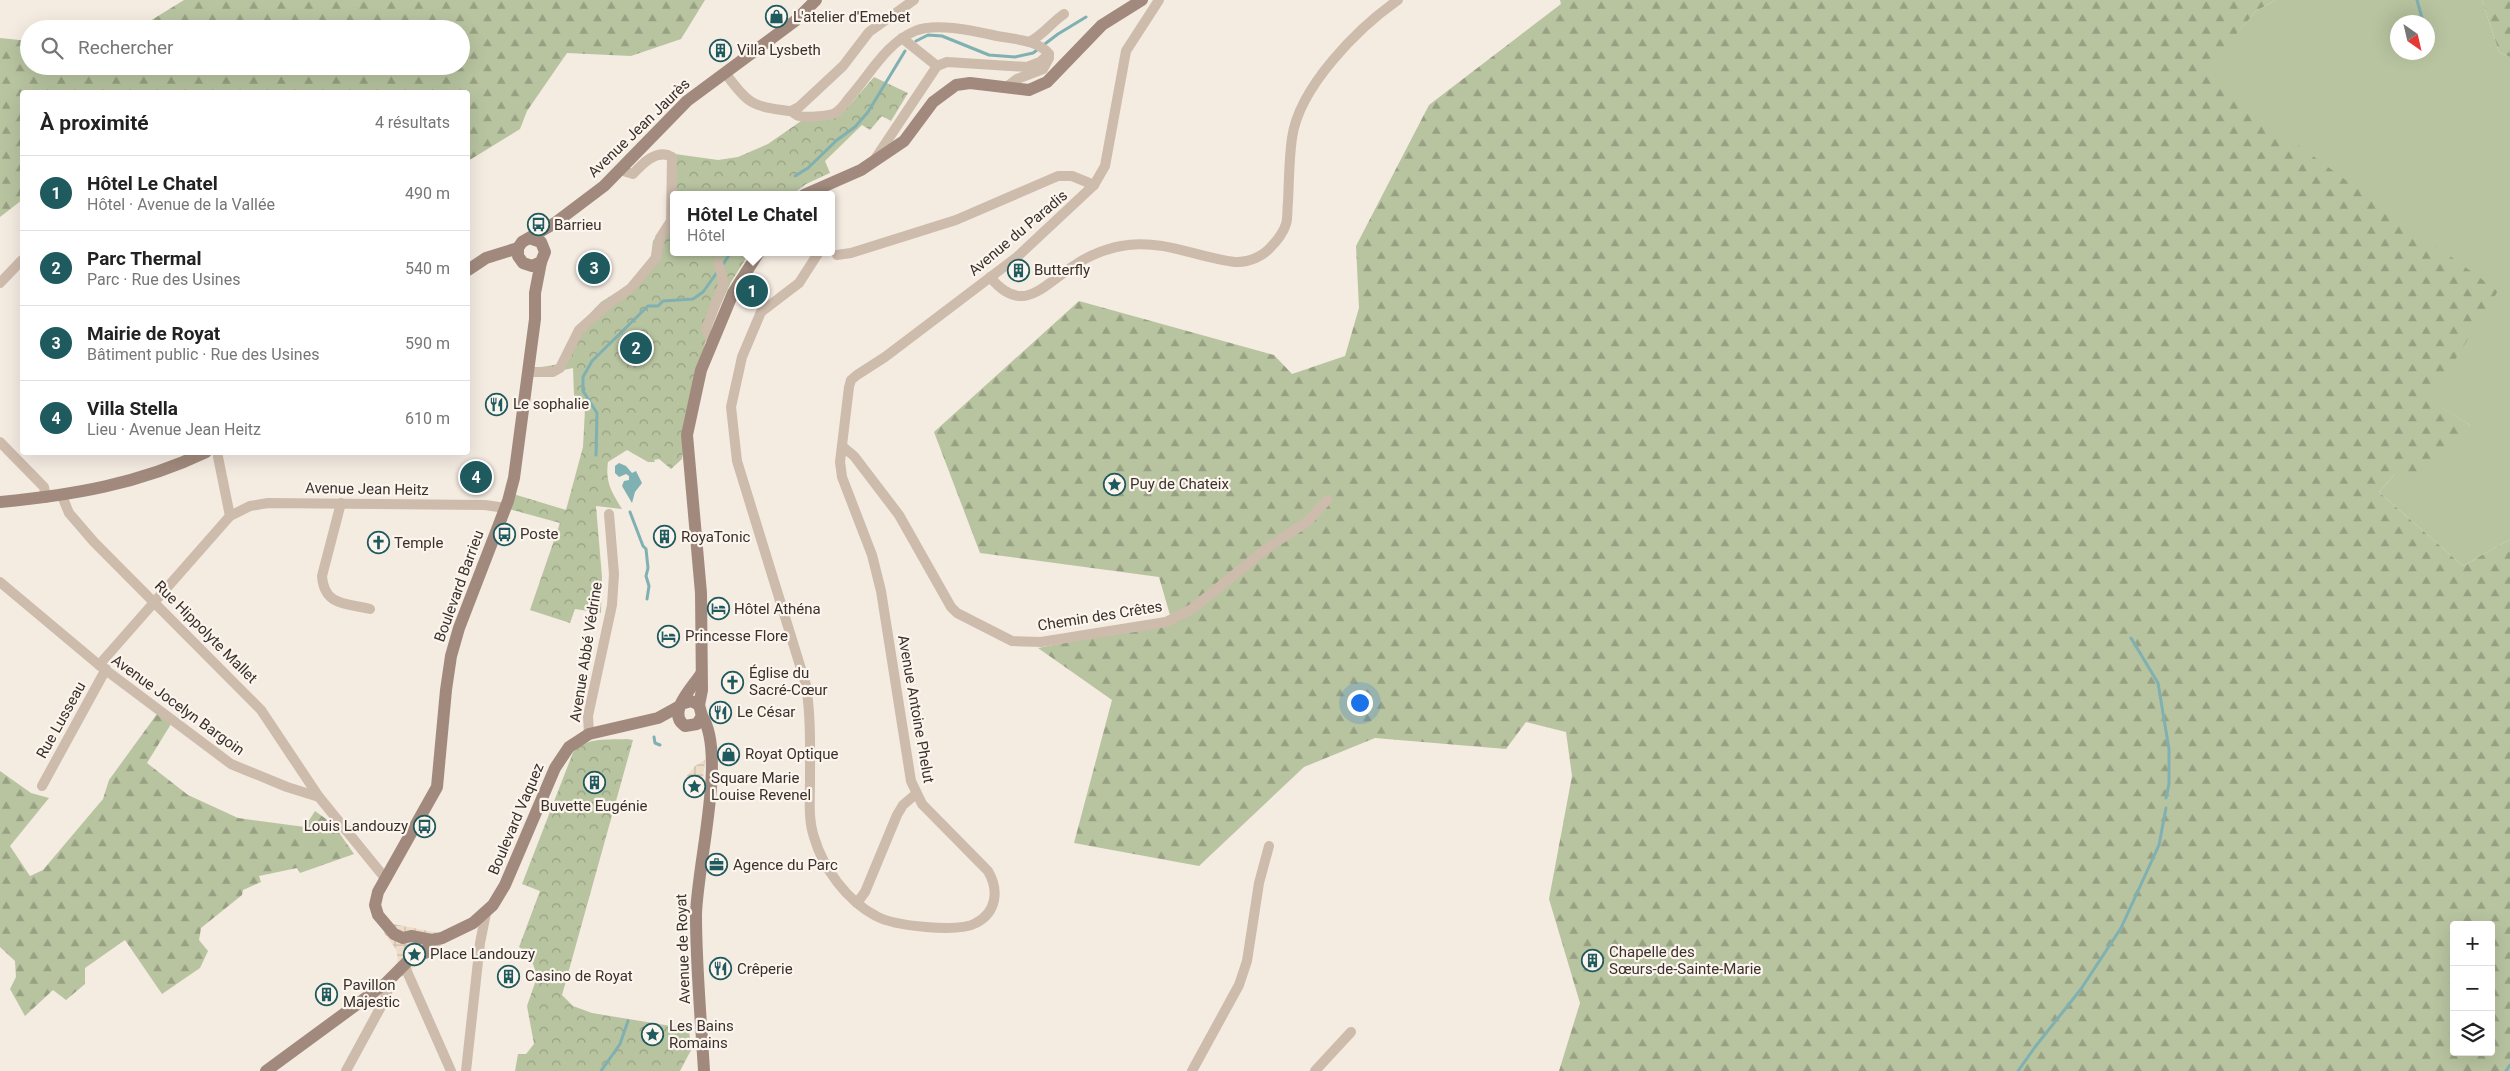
<!DOCTYPE html>
<html lang="fr">
<meta charset="utf-8">
<style>
:root{--surface:#fff;--page:#f6f6f6;--text:#222;--muted:#767676;--line:#e0e0e0;--accent:#1f5a5e}
body{margin:0;font-family:Roboto,sans-serif;background:var(--page);color:var(--text)}
.controls{position:absolute;right:15px;bottom:15px;display:grid;overflow:hidden;border-radius:5px;box-shadow:0 5px 20px #0002}
.controls button{width:45px;height:45px;display:grid;place-items:center;padding:0;border:0;border-bottom:1px solid var(--line);background:var(--surface);color:var(--text);font:25px sans-serif}
.compass{position:absolute;left:2390px;top:15px;width:45px;height:45px;border-radius:50%;background:var(--surface);box-shadow:0 5px 20px #0002;rotate:146deg}
.you{position:absolute;left:1359px;top:702px;width:18px;height:18px;margin:-12px;border:4px solid #fff;border-radius:50%;background:#1a73e8;box-shadow:0 0 0 8px #1a73e833}
.badge{display:grid;place-items:center;width:32px;height:32px;border-radius:50%;background:var(--accent);color:#fff;font-size:16px;font-weight:700}
.pin{position:absolute;translate:-50% -50%;border:2px solid #fff;box-shadow:0 1px 5px #0006}
.popup{position:absolute;left:670px;top:191px;width:165px;height:65px;box-sizing:border-box;display:grid;place-content:center;border-radius:5px;background:var(--surface);filter:drop-shadow(0 1px 4px #0005);font-size:16px;white-space:nowrap;color:var(--muted)}
.popup b{font-size:19px;color:var(--text)}
.popup::after{content:'';position:absolute;left:50%;top:100%;margin-left:-10px;border:10px solid transparent;border-top-color:var(--surface)}
.list{margin:0;padding:0;list-style:none}
h2{display:flex;justify-content:space-between;align-items:center;height:65px;margin:0;padding:0 20px;font-size:21px}
h2 small{font-size:16px;font-weight:400;color:var(--muted)}
.list li{display:grid;grid-template-columns:32px 1fr auto;gap:15px;align-items:center;box-sizing:border-box;height:75px;padding:0 20px;border-top:1px solid var(--line)}
.list b{display:block;font-size:19px;white-space:nowrap}
.list p{margin:0;font-size:16px;white-space:nowrap;color:var(--muted)}
.list em{font-size:16px;font-style:normal;color:var(--muted)}
.icon{flex:none;width:28px;height:28px;fill:none;stroke:currentColor;stroke-width:2;stroke-linecap:round;stroke-linejoin:round}
.map{position:relative;flex:none;width:2510px;height:1071px;overflow:hidden}
.search{position:absolute;background:var(--surface);box-shadow:0 5px 20px #0002;left:20px;top:20px;width:450px;height:55px;display:flex;align-items:center;gap:12px;box-sizing:border-box;padding:0 18px;border-radius:28px;color:var(--muted);font-size:19px}
.panel{position:absolute;background:var(--surface);box-shadow:0 5px 20px #0002;left:20px;top:90px;width:450px;height:365px;border-radius:5px}
.map>svg:first-child{display:block}
.grass{fill:#b8c4a0;fill-rule:evenodd}
.forest{fill:url(#forest-firs);fill-rule:evenodd}
.park{fill:url(#park-crowns)}
.plaza{fill:url(#plaza-grid)}
.water{fill:#7fb0b2}
.lines{fill:none;stroke-linecap:round;stroke-linejoin:round}
.stream{stroke:#7fb0b2;stroke-width:3}
.minor{stroke:#cdbbac;stroke-width:10}
.secondary{stroke:#a18a7d;stroke-width:12}
.labels{text-anchor:middle;dominant-baseline:central;stroke-width:4.5;stroke-linejoin:round;paint-order:stroke}
.poi-label{font-size:15px;fill:#3b302b;stroke:#fbf5ee;text-anchor:start}
.street-label{font-size:15px;fill:#3b302b;stroke:#fbf5ee}
</style>
<div class="map">
<svg width="2510" height="1071" viewBox="0 0 2510 1071">
<defs>
<pattern id="forest-firs" width="22" height="20" patternUnits="userSpaceOnUse" patternTransform="scale(1.25)"><rect width="22" height="20" fill="#b8c4a0"/><path d="M5 1l3.5 6h-7zM16 11l3.5 6h-7z" fill="#97a083"/></pattern>
<pattern id="park-crowns" width="20" height="18" patternUnits="userSpaceOnUse" patternTransform="scale(1.25)"><rect width="20" height="18" fill="#b8c4a0"/><path d="M2 6a3 3 0 1 1 6 0M12 15a3 3 0 1 1 6 0" fill="none" stroke="#97a083"/></pattern>
<pattern id="plaza-grid" width="8" height="8" patternUnits="userSpaceOnUse" patternTransform="scale(1.25)"><rect width="8" height="8" fill="#ecdcc8"/><path d="M0 4h8M4 0v8" fill="none" stroke="#cbbdac"/></pattern>
</defs>
<rect width="100%" height="100%" fill="#f4ebe1"/>
<path class="grass" d="M2276 0H2482L2499 52 2510 57V539L2463 566 2379 492 2395 474 2470 425 2429 400 2305 151 2204 71 2256 11ZM2398 22H2428V52H2398Z"/>
<g class="forest">
<polygon points="184,0 705,0 681,39 631,56 567,53 527,111 520,129 468,161 468,92 22,92 22,200 0,217 0,38 29,41 29,66 461,66 461,29 137,29"/>
<path d="M1560 0H2276L2256 11 2205 71 2306 151 2498 291 2430 400 2470 425 2422 481 2395 474 2379 492 2463 566 2510 539V1071H1559L1580 1003 1549 899 1572 776 1566 732 1526 722 1506 749 1375 738 1304 767 1199 866 1074 843 1112 700 1038 648 1172 622 1159 577 980 553 934 432 1079 301 1274 355 1292 374 1345 356 1359 308 1356 246 1429 105 1561 4ZM2454 925H2491V1052H2454Z"/>
<polygon points="2482,0 2510,0 2510,57 2499,52"/>
<polygon points="157,714 171,724 147,763 188,795 238,818 305,827 315,811 333,824 354,854 300,873 297,868 259,876 261,882 243,890 242,895 201,928 199,940 208,951 200,968 162,994 125,940 85,968 85,984 66,1000 53,990 25,1016 10,989 16,977 15,961 0,947 0,771 31,793 49,798 10,846 30,876 43,870 103,799 109,780"/>
</g>
<g class="park">
<path d="M874 77 908 93 891 121 882 116 870 130 862 125 825 161 830 173 806 184 792 195H673V252H750L731 282 708 332 689 406 682 459 671 469 659 459 654 460 655 462H648L627 450 608 462C605 483 612 492 622 509L596 506 602 577 601 613 575 609 570 623 530 610 560 523 505 508 510 493 566 510 583 447 585 409 574 395 573 368 527 378 529 369 560 364 579 325 601 302 628 285 651 256 653 241 669 220 675 154 718 160 738 157 768 144 801 121 848 107Z"/>
<path d="M627 739 633 740 562 995 573 1006 592 1013 689 1029 691 1050 680 1071H515L518 1054H526L534 1044 527 1006 536 980 535 970 530 955 519 947 540 891 522 884 574 750C589 737 608 740 627 739Z"/>
</g>
<g class="plaza">
<polygon points="705,760 701,797 689,797 686,777 695,766"/>
<polygon points="393,924 439,933 445,942 402,977 393,970 398,960 396,949 384,933"/>
</g>
<polygon class="water" points="619,463 626,466 632,473 636,471 642,483 635,492 632,503 622,486 624,481 629,480 629,476 626,474 619,477 615,473 615,466"/>
<g class="lines">
<g class="stream">
<polyline points="2417,0 2423,22"/>
<polyline points="916,41 928,35 942,36 989,55 1015,57 1033,53 1058,34 1086,17"/>
<polyline points="795,176 808,168 837,140 855,127 868,112 905,51"/>
<polyline points="722,266 731,252"/>
<polyline points="596,455 597,413 583,391 583,377 592,361 648,306 658,306 663,301 693,299 703,292 718,271"/>
<polyline points="630,512 643,546 646,549 648,568 646,576 649,586 647,599"/>
<polyline points="2131,638 2158,683 2169,749 2169,784 2166,798"/>
<polyline points="654,737 655,743 660,745"/>
<polyline points="601,1071 620,1044 628,1021"/>
<polyline points="2018,1071 2035,1047 2081,989 2121,928 2159,845 2166,808"/>
<polyline points="2506,1071 2510,1065"/>
</g>
<g class="minor">
<polyline points="902,38 937,66"/>
<path d="M1029 42C1043 35 1051 23 1064 14"/>
<path d="M725 73C749 104 750 106 789 111 793 111 795 115 799 116 807 118 825 116 833 114 840 111 845 104 849 98 869 76 886 43 915 31 936 22 974 31 997 36 1013 39 1038 40 1049 54"/>
<polyline points="1005,88 1017,79 1043,69 1049,58"/>
<polyline points="791,111 799,107 843,66 869,32 914,0"/>
<polyline points="875,159 937,66 947,62 1027,67 1040,62 1049,54"/>
<path d="M819 252 799 283 761 312 742 357 731 407 737 461 806 685C811 717 810 748 810 780 810 799 808 819 814 837 823 868 847 901 876 916 894 926 958 933 976 923 997 912 999 890 988 871L922 804 911 781 881 591 872 555 842 477 840 462 849 387 851 380 857 375 885 357 1017 257 1094 185 1105 166 1126 51 1159 0"/>
<polyline points="837,255 851,253 956,220 1058,176 1072,176 1094,185"/>
<path d="M990 277C1023 317 1043 285 1075 265 1089 255 1110 247 1128 245 1165 240 1199 258 1235 262 1247 263 1261 257 1269 249 1276 242 1283 234 1286 224 1288 218 1287 209 1288 202 1289 181 1289 159 1292 138 1299 87 1358 28 1398 0"/>
<polyline points="0,283 22,260"/>
<polyline points="712,341 706,329 724,282 718,263"/>
<path d="M528 372H553L560 368 579 330 607 305 631 288 656 258 660 238 671 221 672 157C657 148 642 164 633 174L620 170"/>
<polyline points="0,442 44,487 46,498"/>
<polyline points="842,446 854,456 899,515 951,607 957,613 1012,641 1041,642 1166,622 1192,609 1270,546 1308,521 1327,500"/>
<polyline points="217,452 230,516"/>
<polyline points="62,496 69,513 94,542 261,710 319,797"/>
<path d="M341 503 322 576C324 606 346 603 370 609"/>
<polyline points="0,582 99,665 231,764 287,787 319,797 385,878"/>
<polyline points="99,665 230,516 250,506 268,503 485,505 505,508"/>
<polyline points="589,734 588,716 612,605 614,574 609,514"/>
<polyline points="42,786 106,669"/>
<polyline points="857,903 865,892 897,815 903,805 916,794"/>
<polyline points="405,967 451,1071"/>
<polyline points="346,1071 384,1001 388,990 386,983"/>
<polyline points="466,1071 480,943 486,913"/>
<polyline points="1192,1071 1239,985 1247,961 1259,883 1269,846"/>
<polyline points="1315,1071 1351,1032"/>
</g>
<g class="secondary">
<polyline points="804,195 861,170 904,141 933,102 956,85 970,83 1029,90 1047,82 1102,25 1142,0"/>
<polyline points="529,238 541,242 545,252 541,262 532,266 523,263 518,256 518,248 522,242 555,223 604,186 687,101 795,21 816,0"/>
<polyline points="541,262 535,293 535,319 514,478 508,501 459,628 451,656 446,690 437,787 378,892 375,905 378,915 394,934 403,938 411,936 432,940 442,938 473,923 493,905 505,885 555,768 569,747 589,734 658,718 678,707"/>
<polyline points="468,270 486,258 518,248"/>
<path d="M0 502C73 495 139 484 206 452"/>
<path d="M681 704 691 701 699 705 702 716 697 724 685 726C666 713 692 688 701 674"/>
<polyline points="699,705 702,690 701,593 687,435 701,370 733,293 759,252"/>
<path d="M702 716C727 754 697 865 696 915 696 966 701 1019 704 1071"/>
<polyline points="266,1071 386,983 410,959 425,953 432,940"/>
</g>
</g>
<defs>
<symbol id="shop-ring" viewBox="-11 -11 22 22"><circle r="9.5" fill="#fbf5ee" stroke="#1f5a5e" stroke-width="1.5"/><path d="M-5-2.5h2.3a2.7 3.5 0 0 1 5.4 0H5L5.5 6h-11ZM-1.5-2.5h3a1.5 2.3 0 0 0-3 0Z" fill="#1f5a5e"/></symbol>
<symbol id="building-ring" viewBox="-11 -11 22 22"><circle r="9.5" fill="#fbf5ee" stroke="#1f5a5e" stroke-width="1.5"/><path d="M-4-6H4V6H1V3H-1V6H-4ZM-2.5-4.3h1.7v1.8h-1.7ZM.8-4.3h1.7v1.8H.8ZM-2.5-1h1.7V.8h-1.7ZM.8-1h1.7V.8H.8Z" fill="#1f5a5e"/></symbol>
<symbol id="bus-ring" viewBox="-11 -11 22 22"><circle r="9.5" fill="#fbf5ee" stroke="#1f5a5e" stroke-width="1.5"/><path d="M-5-6H5V4H4V6H2V4H-2V6H-4V4H-5ZM-3.5-4V0h7V-4ZM-3.5 1.2v1.5H-2V1.2ZM2 1.2v1.5H3.5V1.2Z" fill="#1f5a5e"/></symbol>
<symbol id="restaurant-ring" viewBox="-11 -11 22 22"><circle r="9.5" fill="#fbf5ee" stroke="#1f5a5e" stroke-width="1.5"/><path d="M-5-6h1v4h1v-4h1v4h1v-4h1v5L-1.5 .5V6h-2V.5L-5-1ZM5-6V6H3V1.5H1.5Q1.5-4 5-6Z" fill="#1f5a5e"/></symbol>
<symbol id="sight-ring" viewBox="-11 -11 22 22"><circle r="9.5" fill="#fbf5ee" stroke="#1f5a5e" stroke-width="1.5"/><path d="M0-6L1.8-2.2L6-1.7L2.9 1.2L3.7 5.4L0 3.3L-3.7 5.4L-2.9 1.2L-6-1.7L-1.8-2.2Z" fill="#1f5a5e"/></symbol>
<symbol id="church-ring" viewBox="-11 -11 22 22"><circle r="9.5" fill="#fbf5ee" stroke="#1f5a5e" stroke-width="1.5"/><path d="M-1.2-6h2.4v3.5h3.3v2.4h-3.3V6h-2.4V-.1h-3.3v-2.4h3.3Z" fill="#1f5a5e"/></symbol>
<symbol id="hotel-ring" viewBox="-11 -11 22 22"><circle r="9.5" fill="#fbf5ee" stroke="#1f5a5e" stroke-width="1.5"/><path d="M-6-4.5h1.5V1H6V5H4.5V3h-9V5H-6ZM-4 0a1.8 1.8 0 1 1 3.6 0ZM.5 0V-2.5h3Q6-2.5 6 0Z" fill="#1f5a5e"/></symbol>
<symbol id="office-ring" viewBox="-11 -11 22 22"><circle r="9.5" fill="#fbf5ee" stroke="#1f5a5e" stroke-width="1.5"/><path d="M-6-3h4V-5.5h4V-3h4V5H-6ZM-1-4.5V-3h2v-1.5ZM-6 0V1H6V0Z" fill="#1f5a5e"/></symbol>
</defs>
<g fill-rule="evenodd">
<use href="#shop-ring" x="764" y="4" width="25" height="25"/>
<use href="#building-ring" x="708" y="38" width="25" height="25"/>
<use href="#bus-ring" x="526" y="212" width="25" height="25"/>
<use href="#building-ring" x="1006" y="258" width="25" height="25"/>
<use href="#restaurant-ring" x="484" y="392" width="25" height="25"/>
<use href="#sight-ring" x="1102" y="472" width="25" height="25"/>
<use href="#bus-ring" x="492" y="522" width="25" height="25"/>
<use href="#building-ring" x="652" y="524" width="25" height="25"/>
<use href="#church-ring" x="366" y="530" width="25" height="25"/>
<use href="#hotel-ring" x="706" y="596" width="25" height="25"/>
<use href="#hotel-ring" x="656" y="624" width="25" height="25"/>
<use href="#church-ring" x="720" y="670" width="25" height="25"/>
<use href="#restaurant-ring" x="708" y="700" width="25" height="25"/>
<use href="#shop-ring" x="716" y="742" width="25" height="25"/>
<use href="#building-ring" x="582" y="770" width="25" height="25"/>
<use href="#sight-ring" x="682" y="774" width="25" height="25"/>
<use href="#bus-ring" x="412" y="814" width="25" height="25"/>
<use href="#office-ring" x="704" y="852" width="25" height="25"/>
<use href="#sight-ring" x="402" y="942" width="25" height="25"/>
<use href="#building-ring" x="1580" y="948" width="25" height="25"/>
<use href="#restaurant-ring" x="708" y="956" width="25" height="25"/>
<use href="#building-ring" x="496" y="964" width="25" height="25"/>
<use href="#building-ring" x="314" y="982" width="25" height="25"/>
<use href="#sight-ring" x="640" y="1022" width="25" height="25"/>
</g>
<g class="labels">
<g class="poi-label">
<text x="793" y="17">L'atelier d'Emebet</text>
<text x="737" y="50">Villa Lysbeth</text>
<text x="554" y="225">Barrieu</text>
<text x="1034" y="270">Butterfly</text>
<text x="513" y="404">Le sophalie</text>
<text x="1130" y="484">Puy de Chateix</text>
<text x="520" y="534">Poste</text>
<text x="681" y="537">RoyaTonic</text>
<text x="394" y="543">Temple</text>
<text x="734" y="609">Hôtel Athéna</text>
<text x="685" y="636">Princesse Flore</text>
<text x="749" y="673">Église du<tspan x="749" dy="17">Sacré-Cœur</tspan></text>
<text x="737" y="712">Le César</text>
<text x="745" y="754">Royat Optique</text>
<text x="711" y="778">Square Marie<tspan x="711" dy="17">Louise Revenel</tspan></text>
<text x="594" y="806" text-anchor="middle">Buvette Eugénie</text>
<text x="408" y="826" text-anchor="end">Louis Landouzy</text>
<text x="733" y="865">Agence du Parc</text>
<text x="1609" y="952">Chapelle des<tspan x="1609" dy="17">Sœurs-de-Sainte-Marie</tspan></text>
<text x="430" y="954">Place Landouzy</text>
<text x="737" y="969">Crêperie</text>
<text x="525" y="976">Casino de Royat</text>
<text x="343" y="985">Pavillon<tspan x="343" dy="17">Majestic</tspan></text>
<text x="669" y="1026">Les Bains<tspan x="669" dy="17">Romains</tspan></text>
</g>
<g class="street-label">
<text transform="translate(639 128) rotate(-44)">Avenue Jean Jaurès</text>
<text transform="translate(1018 233) rotate(-40)">Avenue du Paradis</text>
<text transform="translate(367 489) rotate(1)">Avenue Jean Heitz</text>
<text transform="translate(459 586) rotate(-70)">Boulevard Barrieu</text>
<text transform="translate(1100 616) rotate(-9)">Chemin des Crêtes</text>
<text transform="translate(206 632) rotate(45)">Rue Hippolyte Mallet</text>
<text transform="translate(586 652) rotate(-81)">Avenue Abbé Védrine</text>
<text transform="translate(178 705) rotate(36)">Avenue Jocelyn Bargoin</text>
<text transform="translate(916 709) rotate(80)">Avenue Antoine Phelut</text>
<text transform="translate(61 720) rotate(-61)">Rue Lusseau</text>
<text transform="translate(516 819) rotate(-67)">Boulevard Vaquez</text>
<text transform="translate(683 949) rotate(-92)">Avenue de Royat</text>
</g>
</g>
</svg>
<div class="controls">
<button>+</button>
<button>−</button>
<button><svg class="icon" aria-label="layers" viewBox="0 0 24 24"><path d="M12 4l9 5-9 5-9-5zM3 14l9 5 9-5"/></svg></button>
</div>
<svg class="compass" viewBox="-18 -18 36 36"><path d="M0-13l5 13h-10z" fill="#e53935"/><path d="M0 13l5-13h-10z" fill="#767676"/></svg>
<div class="you"></div>
<div class="pin badge" style="left:752px;top:291px">1</div>
<div class="popup"><b>Hôtel Le Chatel</b>Hôtel</div>
<div class="pin badge" style="left:636px;top:348px">2</div>
<div class="pin badge" style="left:594px;top:268px">3</div>
<div class="pin badge" style="left:476px;top:477px">4</div>
<div class="search"><svg class="icon" aria-label="search" viewBox="0 0 24 24"><circle cx="10" cy="10" r="6"/><path d="M15 15l6 6"/></svg>Rechercher</div>
<section class="panel">
<h2>À proximité<small>4 résultats</small></h2>
<ul class="list">
<li><span class="badge">1</span><div><b>Hôtel Le Chatel</b><p>Hôtel · Avenue de la Vallée</p></div><em>490 m</em></li>
<li><span class="badge">2</span><div><b>Parc Thermal</b><p>Parc · Rue des Usines</p></div><em>540 m</em></li>
<li><span class="badge">3</span><div><b>Mairie de Royat</b><p>Bâtiment public · Rue des Usines</p></div><em>590 m</em></li>
<li><span class="badge">4</span><div><b>Villa Stella</b><p>Lieu · Avenue Jean Heitz</p></div><em>610 m</em></li>
</ul>
</section>
</div>
